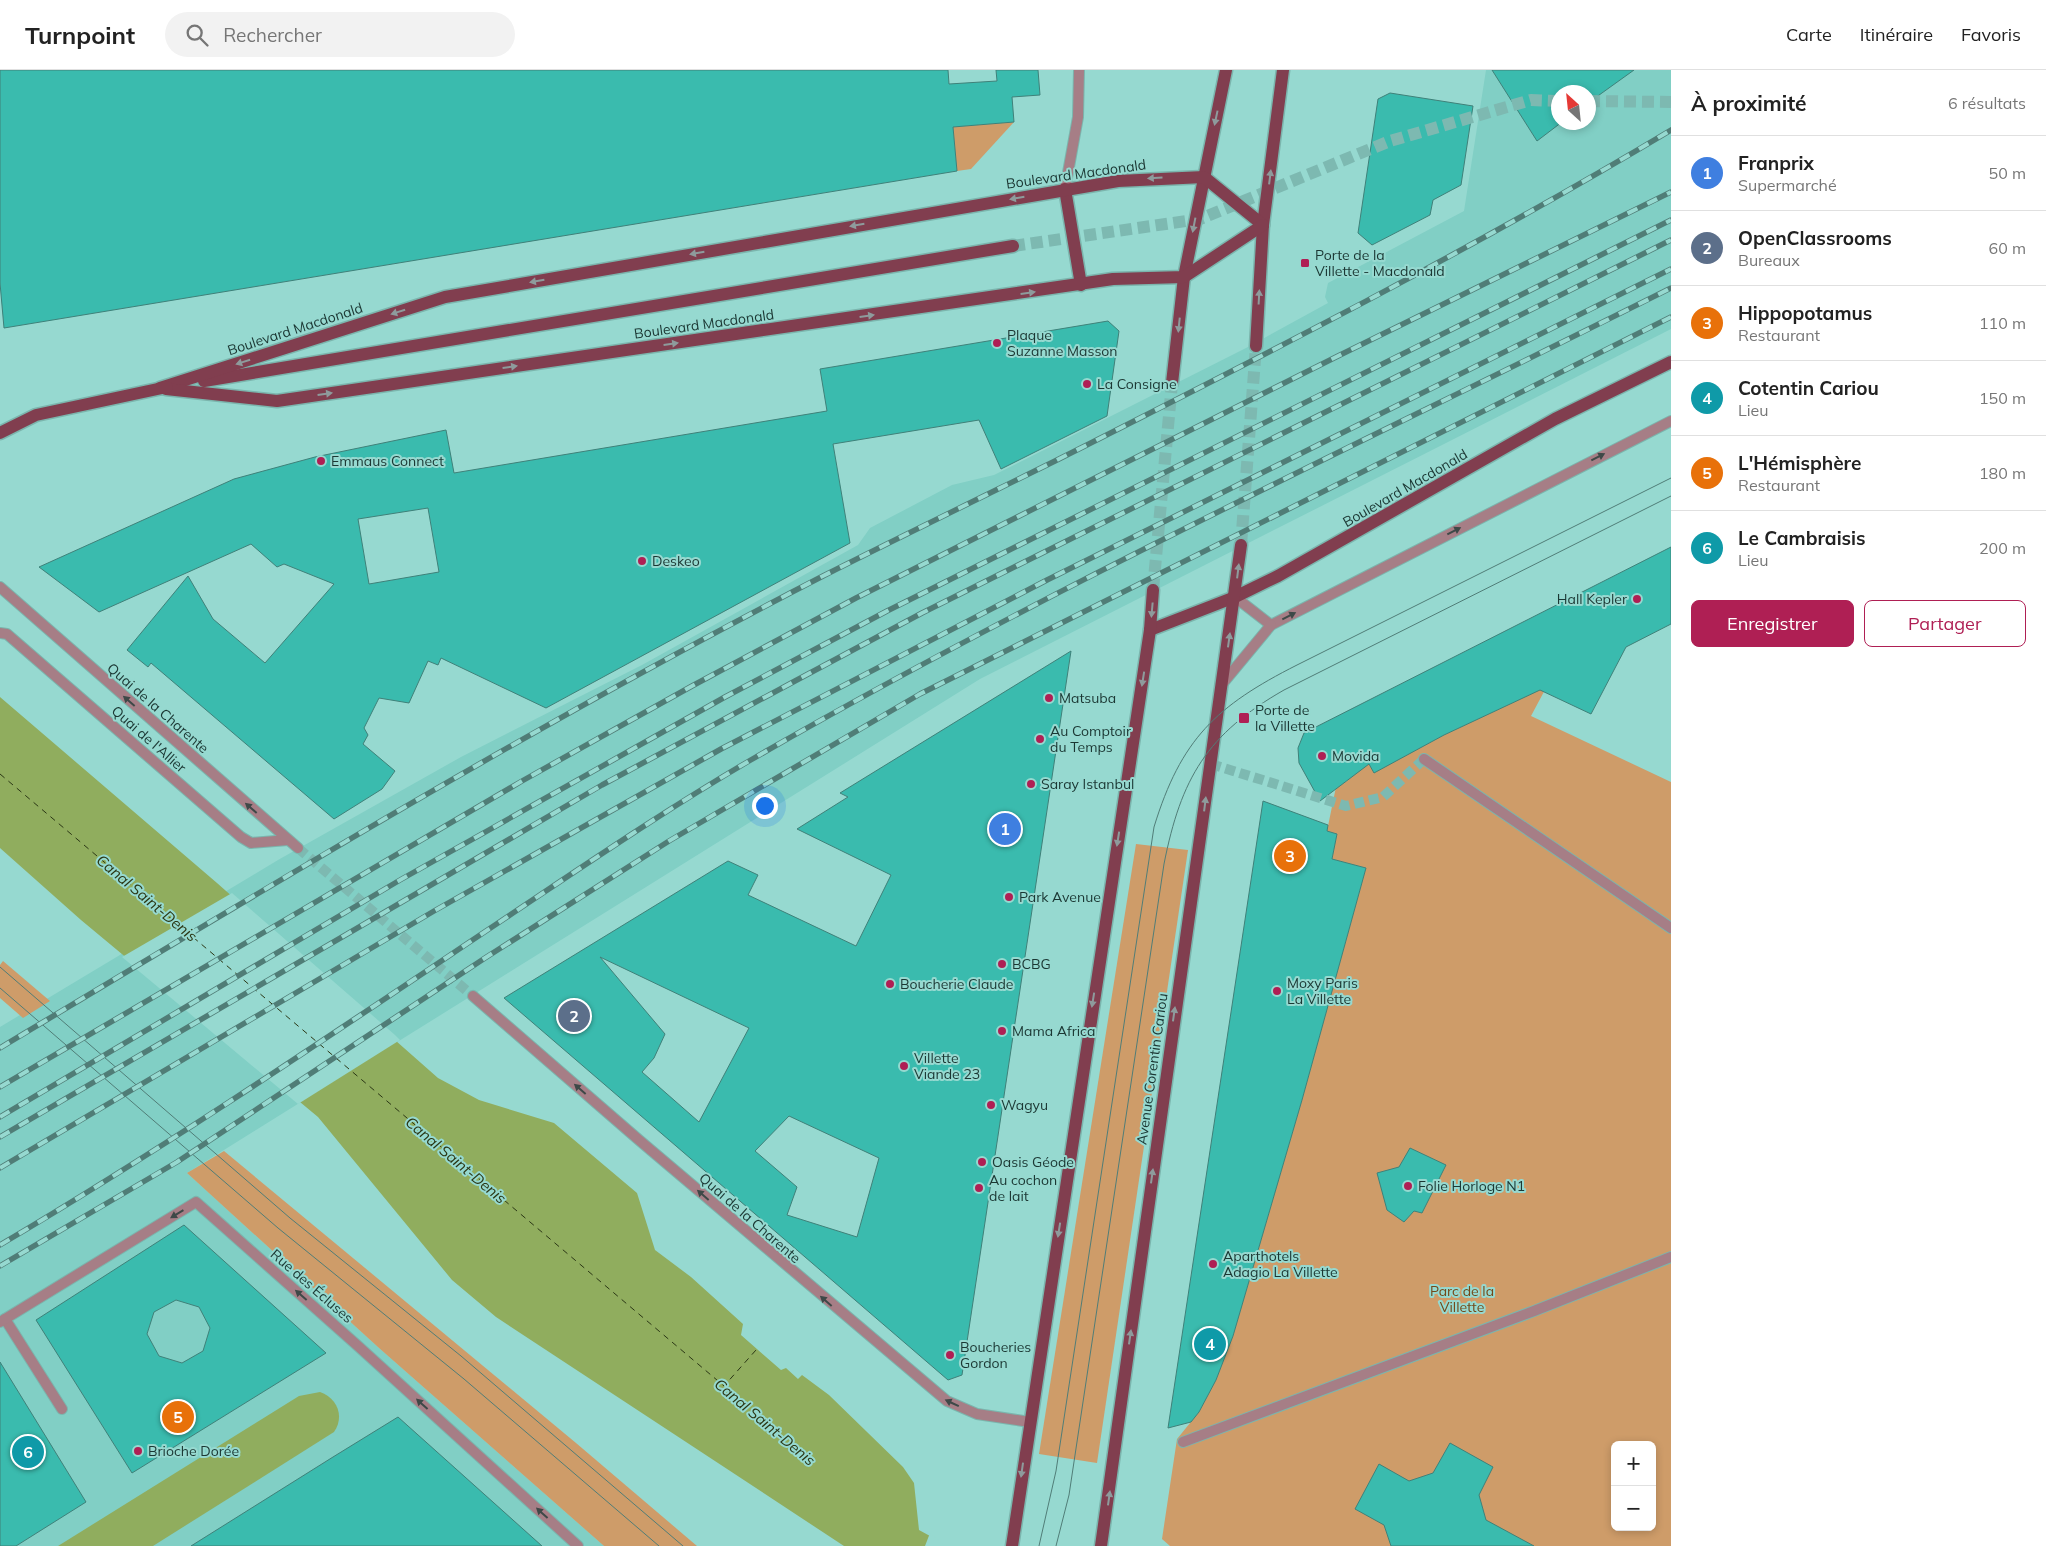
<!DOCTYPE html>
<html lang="fr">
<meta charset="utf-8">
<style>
:root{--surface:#fff;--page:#f2f2f2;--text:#222;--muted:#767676;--line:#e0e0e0;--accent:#af1f54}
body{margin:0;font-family:Mulish,sans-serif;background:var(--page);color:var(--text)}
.controls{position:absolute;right:15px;bottom:15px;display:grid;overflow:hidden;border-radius:8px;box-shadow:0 2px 8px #0003}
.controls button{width:45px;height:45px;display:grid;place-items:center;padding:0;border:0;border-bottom:1px solid var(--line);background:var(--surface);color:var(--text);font:25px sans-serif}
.compass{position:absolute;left:1551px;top:15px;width:45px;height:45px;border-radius:50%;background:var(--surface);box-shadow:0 2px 8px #0003;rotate:333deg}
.you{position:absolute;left:764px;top:735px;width:18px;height:18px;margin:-12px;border:4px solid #fff;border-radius:50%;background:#1a73e8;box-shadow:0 0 0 8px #1a73e833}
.badge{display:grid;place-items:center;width:32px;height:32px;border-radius:50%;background:var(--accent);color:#fff;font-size:16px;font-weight:700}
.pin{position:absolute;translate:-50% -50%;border:2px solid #fff;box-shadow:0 1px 5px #0006}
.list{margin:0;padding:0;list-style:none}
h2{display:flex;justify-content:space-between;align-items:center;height:65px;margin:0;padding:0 20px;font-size:21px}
h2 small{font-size:16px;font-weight:400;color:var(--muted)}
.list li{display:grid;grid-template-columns:32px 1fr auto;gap:15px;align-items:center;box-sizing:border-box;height:75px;padding:0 20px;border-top:1px solid var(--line)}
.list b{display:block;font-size:19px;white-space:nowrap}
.list p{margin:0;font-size:16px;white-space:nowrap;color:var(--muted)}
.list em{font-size:16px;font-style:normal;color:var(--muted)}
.actions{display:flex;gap:10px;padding:15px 20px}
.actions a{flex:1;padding:11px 0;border:1px solid var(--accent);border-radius:8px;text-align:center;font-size:18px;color:var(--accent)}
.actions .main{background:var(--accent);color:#fff}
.icon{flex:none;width:28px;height:28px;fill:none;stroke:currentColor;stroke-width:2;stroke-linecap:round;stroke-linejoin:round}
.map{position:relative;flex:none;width:1671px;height:1476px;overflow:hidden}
header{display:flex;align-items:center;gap:30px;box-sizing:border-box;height:70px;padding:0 25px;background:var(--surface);border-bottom:1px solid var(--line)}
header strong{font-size:24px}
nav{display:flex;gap:28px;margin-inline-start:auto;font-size:18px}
.search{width:350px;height:45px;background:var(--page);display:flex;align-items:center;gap:12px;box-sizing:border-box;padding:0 18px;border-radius:28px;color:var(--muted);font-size:19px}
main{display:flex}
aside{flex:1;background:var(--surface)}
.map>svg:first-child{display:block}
.built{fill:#81cfc5;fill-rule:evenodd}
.green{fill:#ce9c69;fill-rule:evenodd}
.water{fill:#90ad5e}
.pier{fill:#96d9d0}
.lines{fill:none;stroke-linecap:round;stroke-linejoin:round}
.ferry{stroke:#2b3715;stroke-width:1;stroke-dasharray:6 5;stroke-linecap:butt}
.building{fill:#3abbae;stroke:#3f8179;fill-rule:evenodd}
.pedestrian-tunnel{stroke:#7db9b1;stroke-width:10;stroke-dasharray:10 5;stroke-linecap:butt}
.minor-tunnel{stroke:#7db9b1;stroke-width:10;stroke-dasharray:10 5;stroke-linecap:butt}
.primary-tunnel{stroke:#7db9b1;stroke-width:12;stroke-dasharray:12 6;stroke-linecap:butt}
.service-casing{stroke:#7bb5ad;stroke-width:12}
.pedestrian-casing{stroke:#7bb5ad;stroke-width:12}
.minor-casing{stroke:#7bb5ad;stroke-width:12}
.primary-casing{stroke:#7bb5ad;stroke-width:15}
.service{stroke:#a67e86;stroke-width:10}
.pedestrian{stroke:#a67e86;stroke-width:10}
.minor{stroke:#a67e86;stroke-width:10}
.primary{stroke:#813e4f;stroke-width:12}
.tram{stroke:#507d77;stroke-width:1}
.rail-casing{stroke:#507d77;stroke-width:5.5}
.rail{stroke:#96d9d0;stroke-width:4;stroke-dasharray:11;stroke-linecap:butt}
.oneway{fill:#8e9b9c}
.oneway2{fill:#3e4948}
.poi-dot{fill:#af1f54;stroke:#96d9d0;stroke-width:2}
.labels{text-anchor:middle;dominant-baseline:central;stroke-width:4;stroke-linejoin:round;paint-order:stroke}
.street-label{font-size:14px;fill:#1b3733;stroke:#96d9d0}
.poi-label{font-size:14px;fill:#1b3733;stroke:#96d9d0;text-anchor:start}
.park-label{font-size:14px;fill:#734919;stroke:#96d9d0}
.water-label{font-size:15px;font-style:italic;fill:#2b3715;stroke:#96d9d0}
</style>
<header>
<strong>Turnpoint</strong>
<div class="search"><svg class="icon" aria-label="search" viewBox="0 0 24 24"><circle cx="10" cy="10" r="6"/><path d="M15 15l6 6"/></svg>Rechercher</div>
<nav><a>Carte</a><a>Itinéraire</a><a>Favoris</a></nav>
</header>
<main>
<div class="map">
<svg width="1671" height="1476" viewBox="0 0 1671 1476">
<rect width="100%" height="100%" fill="#96d9d0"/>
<path class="built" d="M1486 0H1671V259L980 609 187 1103 379 1278 604 1476H0V957L278 790 461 687 642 595 858 475 870 458 952 415 994 405 1246 278 1328 233 1325 227 1328 213 1464 141ZM1558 22H1588V52H1558Z"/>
<g class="green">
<polygon points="1014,52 971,99 957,101 953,57"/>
<path d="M1547 616 1531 646 1671 712V1476H1170L1162 1469 1177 1369 1199 1342 1216 1310 1233 1266 1302 1030 1366 798 1332 789 1337 764 1327 761 1336 717 1347 711 1366 689 1374 702 1444 665ZM1615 1375H1652V1457H1615Z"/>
<polygon points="1136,774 1188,780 1097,1393 1039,1384"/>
<polygon points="3,891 50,931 23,948 0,928 0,895"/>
<polygon points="224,1081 576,1373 697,1476 604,1476 379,1278 187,1103"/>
</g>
<g class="water">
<polygon points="0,627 217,813 438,1008 479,1030 554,1053 637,1123 655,1180 691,1207 743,1254 741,1265 781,1300 786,1298 798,1309 802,1305 829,1325 903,1397 914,1413 919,1460 930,1466 942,1476 844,1476 496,1247 452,1210 318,1047 81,850 0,778"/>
<path d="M320 1322C337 1328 345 1346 334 1362L153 1476H58L299 1326Z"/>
</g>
<g class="pier">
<polygon points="232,823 395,965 400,970 298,1034 122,887"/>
<polygon points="930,1463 943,1474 944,1476 925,1476"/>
</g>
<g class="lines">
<polyline class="ferry" points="0,704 724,1316 756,1280"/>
</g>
<g class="building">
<polygon points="0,0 948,0 949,14 997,11 996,0 1038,0 1040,25 1012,27 1014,52 953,57 957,101 4,258 0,213"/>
<polygon points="1492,0 1634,0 1588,33 1588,22 1558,22 1558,52 1562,52 1537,71"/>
<polygon points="1390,23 1473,36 1461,115 1433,130 1430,145 1372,175 1358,163 1378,29"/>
<path d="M1108 251 1119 261 1107 346 1001 399 979 350 833 374 850 473 546 638 441 588 438 595 428 591 409 633 379 628 364 658 368 665 363 674 395 701 382 719 334 749 151 593 148 597 127 580 188 506 213 549 265 593 334 514 284 494 277 497 251 474 99 542 39 497 234 409 315 387 446 360 454 403 827 341 820 299ZM428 438 439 502 369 514 358 449Z"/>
<polygon points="1671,477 1671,554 1626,577 1591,644 1540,620 1444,665 1374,703 1369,694 1320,731 1299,693 1298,678 1304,663"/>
<path d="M1071 581 962 1305 948 1310 504 928 728 791 758 805 748 825 856 876 891 805 797 759 848 727 840 723ZM600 887 749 958 699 1052 642 1002 654 988 665 964ZM789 1046 879 1088 857 1167 787 1145 797 1117 755 1081Z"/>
<polygon points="1263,731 1328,755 1327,761 1337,764 1332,789 1366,798 1302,1030 1233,1266 1216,1310 1199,1342 1191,1352 1168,1358"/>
<polygon points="1410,1078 1446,1095 1422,1143 1414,1141 1404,1152 1387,1140 1377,1103 1399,1097"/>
<path d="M184 1155 326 1283 132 1403 36 1250ZM176 1230 199 1237 210 1258 203 1281 182 1293 159 1286 147 1264 154 1242Z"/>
<polygon points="0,1292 86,1432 16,1476 0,1476"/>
<polygon points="398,1347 542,1476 191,1476 333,1387"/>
<polygon points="1450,1373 1493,1397 1479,1425 1486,1450 1534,1476 1391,1476 1384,1455 1355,1439 1379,1394 1409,1411 1433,1403"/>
</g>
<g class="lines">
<polyline class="pedestrian-tunnel" points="1211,694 1346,736 1383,727 1424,689"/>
<polyline class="minor-tunnel" points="298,778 473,926"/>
<g class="primary-tunnel">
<polyline points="1588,31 1671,32"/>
<polyline points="1013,176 1200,149 1390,71 1531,30 1558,31"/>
<polyline points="1241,475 1256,276"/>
<polyline points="1153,520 1172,313"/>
</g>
<defs>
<g id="service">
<polyline points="1065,119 1078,47 1079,0"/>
<polyline points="1235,527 1271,555 1671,351"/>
<polyline points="0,563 7,564 241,767 251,773 288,770"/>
<polyline points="1223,613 1271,555"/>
<polyline points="5,1249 62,1339"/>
<polyline points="0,1252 196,1132 358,1276 578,1476"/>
</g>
<g id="pedestrian">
<polyline points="1424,689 1671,858"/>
<polyline points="1183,1372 1534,1241 1671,1187"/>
</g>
<g id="minor">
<polyline points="0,517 298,778"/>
<polyline points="473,926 639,1070 947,1331 977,1344 1030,1352"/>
</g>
<g id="primary">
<polyline points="1065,119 1081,215"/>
<polyline points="1256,276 1263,155 1283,0"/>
<polyline points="204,311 1013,176"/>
<polyline points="1172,313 1184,207 1226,0"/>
<polyline points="160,318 445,227 1118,111 1204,107 1263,155"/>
<polyline points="166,319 277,331 1113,209 1184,207 1263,155"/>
<polyline points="0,363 36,345 167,317"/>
<polyline points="1150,560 1235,527 1278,506 1555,349 1671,292"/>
<polyline points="1012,1476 1150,560 1153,520"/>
<polyline points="1101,1476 1241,475"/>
</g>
</defs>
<use href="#service" class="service-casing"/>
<use href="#pedestrian" class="pedestrian-casing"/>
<use href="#minor" class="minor-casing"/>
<use href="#primary" class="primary-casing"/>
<use href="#service" class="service"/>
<use href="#pedestrian" class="pedestrian"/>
<use href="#minor" class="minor"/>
<use href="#primary" class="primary"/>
<g class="tram">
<polyline points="0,897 290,1148 461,1286 683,1476"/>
<polyline points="0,918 278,1158 464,1309 659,1476"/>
<path d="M1039 1476 1056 1401 1154 757C1181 669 1216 636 1297 595L1671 408"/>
<path d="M1056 1476 1069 1425 1164 794C1181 708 1207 664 1284 620L1671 426"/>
</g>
<defs>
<g id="rail">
<path d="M0 978C271 815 542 651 823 506 900 467 978 429 1055 391 1263 286 1471 180 1671 60"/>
<polyline points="0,1017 522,711 692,616 856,528 1340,285 1671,122"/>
<polyline points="0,1047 400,810 725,627 887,541 1671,150"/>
<polyline points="0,1067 602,715 795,611 922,543 1671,170"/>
<polyline points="0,1098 434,841 721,679 1047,510 1671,199"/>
<path d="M0 1175C164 1078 322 971 480 865 569 806 657 745 749 691 1048 518 1362 373 1671 218"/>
<polyline points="0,1196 177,1092 485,888 669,771 920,624 1671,247"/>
</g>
</defs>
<use href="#rail" class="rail-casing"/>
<use href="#rail" class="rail"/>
</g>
<defs><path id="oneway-solid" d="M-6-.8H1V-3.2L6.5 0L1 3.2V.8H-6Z" transform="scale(1.25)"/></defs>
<g class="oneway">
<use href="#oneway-solid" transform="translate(1216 48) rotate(102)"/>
<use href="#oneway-solid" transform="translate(1270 107) rotate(-83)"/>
<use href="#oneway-solid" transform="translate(1155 108) rotate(177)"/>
<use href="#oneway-solid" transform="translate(1017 128) rotate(170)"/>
<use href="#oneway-solid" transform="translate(857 155) rotate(170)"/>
<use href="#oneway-solid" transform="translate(1194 155) rotate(101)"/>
<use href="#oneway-solid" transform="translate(697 183) rotate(170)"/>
<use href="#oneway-solid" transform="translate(537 211) rotate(170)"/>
<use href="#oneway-solid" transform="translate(1028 223) rotate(-8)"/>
<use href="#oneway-solid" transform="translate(1259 227) rotate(-87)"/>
<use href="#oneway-solid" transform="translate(398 242) rotate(162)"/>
<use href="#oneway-solid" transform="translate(867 246) rotate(-8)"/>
<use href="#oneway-solid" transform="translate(1179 255) rotate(96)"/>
<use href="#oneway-solid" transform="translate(671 274) rotate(-8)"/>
<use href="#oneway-solid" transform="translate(243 292) rotate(162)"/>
<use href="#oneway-solid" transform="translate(510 297) rotate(-8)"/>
<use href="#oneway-solid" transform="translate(325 324) rotate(-8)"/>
<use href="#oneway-solid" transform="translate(1238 501) rotate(-83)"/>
<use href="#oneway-solid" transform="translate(1152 540) rotate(95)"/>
<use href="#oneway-solid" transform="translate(1229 570) rotate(-82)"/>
<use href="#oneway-solid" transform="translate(1143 609) rotate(99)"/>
<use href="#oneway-solid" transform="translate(1205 734) rotate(-83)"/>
<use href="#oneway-solid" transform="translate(1118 769) rotate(99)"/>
<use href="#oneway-solid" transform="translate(1093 930) rotate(99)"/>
<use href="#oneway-solid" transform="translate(1174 944) rotate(-82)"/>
<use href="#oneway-solid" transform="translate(1152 1106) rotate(-82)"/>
<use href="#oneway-solid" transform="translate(1059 1160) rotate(99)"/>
<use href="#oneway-solid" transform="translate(1130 1267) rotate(-82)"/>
<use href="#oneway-solid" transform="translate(1022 1400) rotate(98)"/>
<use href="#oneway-solid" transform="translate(1109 1428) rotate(-82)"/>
</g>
<g class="oneway2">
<use href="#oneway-solid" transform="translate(1598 387) rotate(-27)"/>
<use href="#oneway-solid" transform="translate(1454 461) rotate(-27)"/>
<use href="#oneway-solid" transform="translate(1289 546) rotate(-27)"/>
<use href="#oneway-solid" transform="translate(129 631) rotate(-139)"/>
<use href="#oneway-solid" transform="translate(251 738) rotate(-139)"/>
<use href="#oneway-solid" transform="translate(580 1019) rotate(-139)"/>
<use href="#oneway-solid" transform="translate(703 1125) rotate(-139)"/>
<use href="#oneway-solid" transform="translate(177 1144) rotate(149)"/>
<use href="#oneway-solid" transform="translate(301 1225) rotate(-139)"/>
<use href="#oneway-solid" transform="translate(826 1231) rotate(-139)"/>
<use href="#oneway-solid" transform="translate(952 1333) rotate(-155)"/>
<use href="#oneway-solid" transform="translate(422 1334) rotate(-138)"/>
<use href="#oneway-solid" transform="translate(542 1443) rotate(-138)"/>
</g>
<g class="poi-dot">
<rect x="1300" y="188" width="10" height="10" rx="2.5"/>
<circle cx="997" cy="273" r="5"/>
<circle cx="1087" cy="314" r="5"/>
<circle cx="321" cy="391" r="5"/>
<circle cx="642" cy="491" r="5"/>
<circle cx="1637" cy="529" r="5"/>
<circle cx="1049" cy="628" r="5"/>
<rect x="1238" y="642" width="12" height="12" rx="2.5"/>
<circle cx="1040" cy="669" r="5"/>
<circle cx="1322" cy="686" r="5"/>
<circle cx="1031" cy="714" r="5"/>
<circle cx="1009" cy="827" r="5"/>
<circle cx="1002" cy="894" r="5"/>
<circle cx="890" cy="914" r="5"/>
<circle cx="1277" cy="921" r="5"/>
<circle cx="1002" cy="961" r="5"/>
<circle cx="904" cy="996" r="5"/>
<circle cx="991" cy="1035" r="5"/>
<circle cx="982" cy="1092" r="5"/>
<circle cx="1408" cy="1116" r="5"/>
<circle cx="979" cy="1118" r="5"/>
<circle cx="1213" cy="1194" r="5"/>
<circle cx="950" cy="1285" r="5"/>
<circle cx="138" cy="1381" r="5"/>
</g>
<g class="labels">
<g class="street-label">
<text transform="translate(1076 104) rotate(-8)">Boulevard Macdonald</text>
<text transform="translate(704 254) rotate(-8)">Boulevard Macdonald</text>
<text transform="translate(295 259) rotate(-18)">Boulevard Macdonald</text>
<text transform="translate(1405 418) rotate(-30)">Boulevard Macdonald</text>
<text transform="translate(158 638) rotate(41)">Quai de la Charente</text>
<text transform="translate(149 669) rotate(41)">Quai de l'Allier</text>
<text transform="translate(1152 999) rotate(-82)">Avenue Corentin Cariou</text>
<text transform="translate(750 1148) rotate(41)">Quai de la Charente</text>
<text transform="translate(312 1216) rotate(41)">Rue des Écluses</text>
</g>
<g class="poi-label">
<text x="1315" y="185">Porte de la<tspan x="1315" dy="16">Villette - Macdonald</tspan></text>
<text x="1007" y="265">Plaque<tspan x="1007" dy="16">Suzanne Masson</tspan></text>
<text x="1097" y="314">La Consigne</text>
<text x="331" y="391">Emmaus Connect</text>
<text x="652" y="491">Deskeo</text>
<text x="1627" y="529" text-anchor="end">Hall Kepler</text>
<text x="1059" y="628">Matsuba</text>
<text x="1255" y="640">Porte de<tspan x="1255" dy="16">la Villette</tspan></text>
<text x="1050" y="661">Au Comptoir<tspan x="1050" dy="16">du Temps</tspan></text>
<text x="1332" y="686">Movida</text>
<text x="1041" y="714">Saray Istanbul</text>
<text x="1019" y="827">Park Avenue</text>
<text x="1012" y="894">BCBG</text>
<text x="1287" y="913">Moxy Paris<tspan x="1287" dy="16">La Villette</tspan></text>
<text x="900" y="914">Boucherie Claude</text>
<text x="1012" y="961">Mama Africa</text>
<text x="914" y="988">Villette<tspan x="914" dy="16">Viande 23</tspan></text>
<text x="1001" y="1035">Wagyu</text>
<text x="992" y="1092">Oasis Géode</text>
<text x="989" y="1110">Au cochon<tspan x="989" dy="16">de lait</tspan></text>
<text x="1418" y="1116">Folie Horloge N1</text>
<text x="1223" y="1186">Aparthotels<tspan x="1223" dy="16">Adagio La Villette</tspan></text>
<text x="960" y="1277">Boucheries<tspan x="960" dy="16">Gordon</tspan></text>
<text x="148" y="1381">Brioche Dorée</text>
</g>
<g class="park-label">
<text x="1462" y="1221">Parc de la<tspan x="1462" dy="16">Villette</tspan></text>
</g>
<g class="water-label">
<text transform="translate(147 828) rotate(40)">Canal Saint-Denis</text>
<text transform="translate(456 1090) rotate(40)">Canal Saint-Denis</text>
<text transform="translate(765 1352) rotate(40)">Canal Saint-Denis</text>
</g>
</g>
</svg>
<div class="controls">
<button>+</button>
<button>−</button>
</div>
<svg class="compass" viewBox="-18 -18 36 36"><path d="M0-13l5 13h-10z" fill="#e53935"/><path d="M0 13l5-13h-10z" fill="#767676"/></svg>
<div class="you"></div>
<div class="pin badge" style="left:1005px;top:759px;background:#3f7fe0">1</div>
<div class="pin badge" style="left:574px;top:946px;background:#5c6f8a">2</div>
<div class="pin badge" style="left:1290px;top:786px;background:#e8710a">3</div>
<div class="pin badge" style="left:1210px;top:1274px;background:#0f9aa8">4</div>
<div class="pin badge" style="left:178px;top:1347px;background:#e8710a">5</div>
<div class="pin badge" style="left:28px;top:1382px;background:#0f9aa8">6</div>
</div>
<aside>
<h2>À proximité<small>6 résultats</small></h2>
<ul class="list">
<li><span class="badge" style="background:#3f7fe0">1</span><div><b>Franprix</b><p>Supermarché</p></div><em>50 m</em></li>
<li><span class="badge" style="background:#5c6f8a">2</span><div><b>OpenClassrooms</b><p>Bureaux</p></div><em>60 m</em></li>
<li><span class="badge" style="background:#e8710a">3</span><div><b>Hippopotamus</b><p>Restaurant</p></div><em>110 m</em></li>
<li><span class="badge" style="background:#0f9aa8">4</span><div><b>Cotentin Cariou</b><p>Lieu</p></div><em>150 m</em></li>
<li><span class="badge" style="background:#e8710a">5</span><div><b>L'Hémisphère</b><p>Restaurant</p></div><em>180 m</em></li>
<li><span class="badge" style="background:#0f9aa8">6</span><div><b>Le Cambraisis</b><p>Lieu</p></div><em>200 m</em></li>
</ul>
<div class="actions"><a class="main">Enregistrer</a><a>Partager</a></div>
</aside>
</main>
